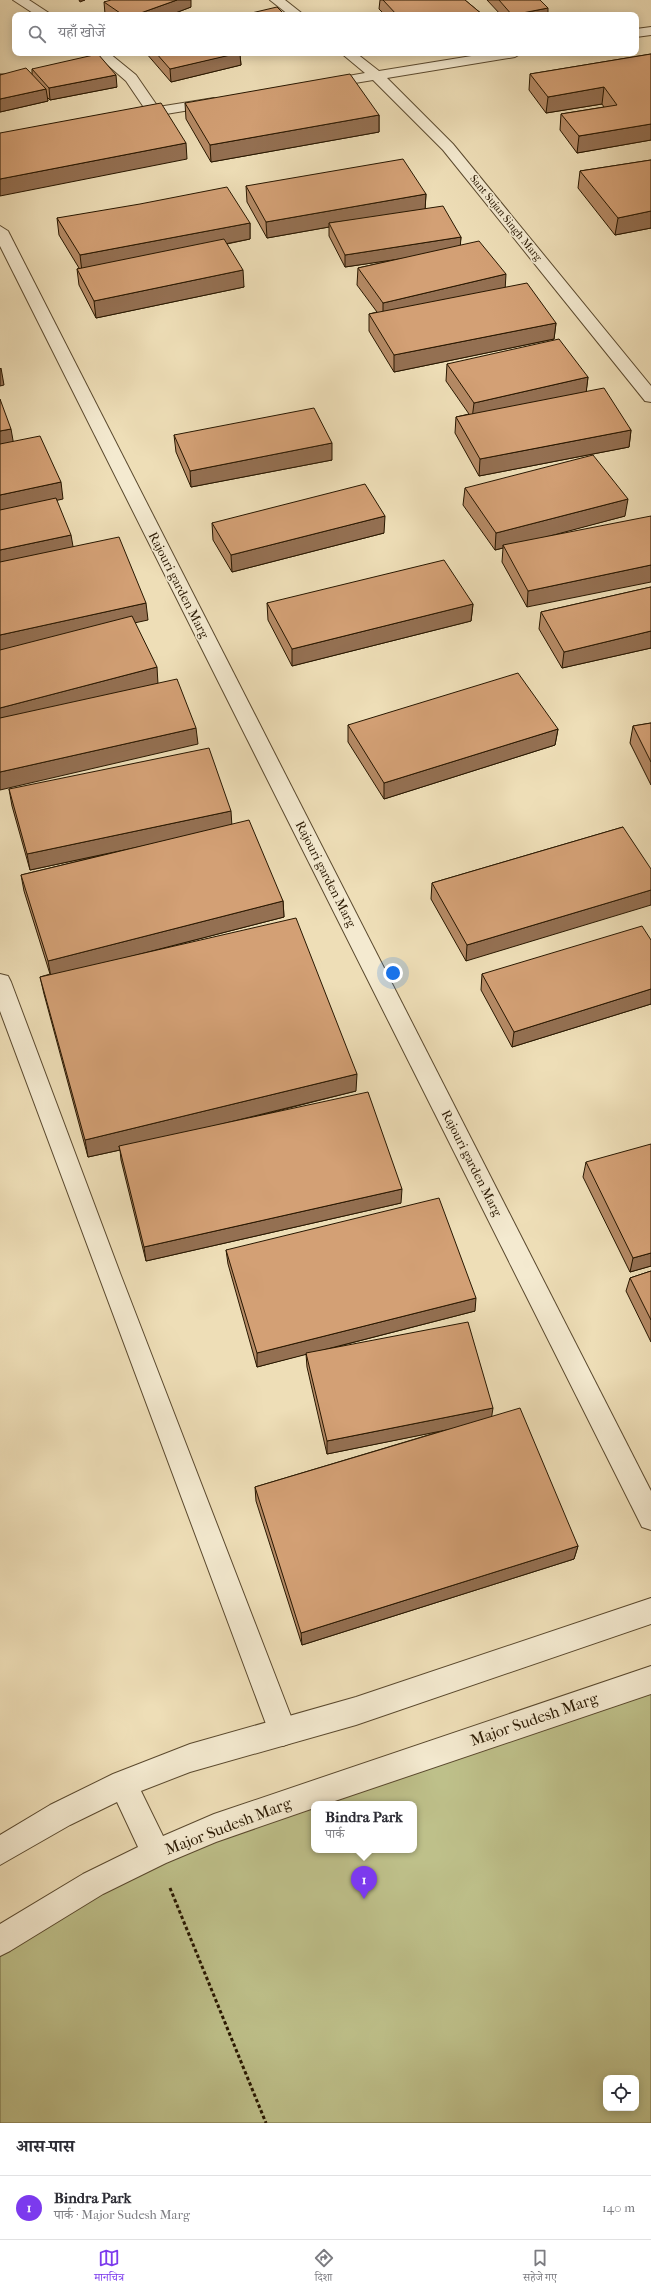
<!DOCTYPE html>
<html lang="hi">
<meta charset="utf-8">
<style>
:root{--surface:#fff;--page:#f2f2f3;--text:#2b2b33;--muted:#7c7c81;--line:#e1e1e2;--accent:#7c3aed}
body{margin:0;font-family:"IM FELL French Canon","Noto Serif Devanagari",serif;background:var(--page);color:var(--text)}
.controls{position:absolute;right:12px;bottom:12px;display:grid;overflow:hidden;border-radius:8px;box-shadow:0 2px 10px #0003}
.controls button{width:36px;height:36px;display:grid;place-items:center;padding:0;border:0;border-bottom:1px solid var(--line);background:var(--surface);color:var(--text);font:20px sans-serif}
.you{position:absolute;left:393px;top:973px;width:14px;height:14px;margin:-10px;border:3px solid #fff;border-radius:50%;background:#1a73e8;box-shadow:0 0 0 6px #1a73e833}
.badge{display:grid;place-items:center;width:26px;height:26px;border-radius:50%;background:var(--accent);color:#fff;font-size:13px;font-weight:700}
.pin{position:absolute;translate:-50% -33px;filter:drop-shadow(0 1px 2px #0008)}
.pin::after{content:'';position:absolute;top:21px;width:14px;height:12px;background:inherit;clip-path:polygon(0 0,100% 0,50% 100%)}
.popup{position:absolute;left:311px;top:1801px;width:106px;height:52px;box-sizing:border-box;display:grid;place-content:center;border-radius:8px;background:var(--surface);filter:drop-shadow(0 1px 3px #0005);font-size:13px;white-space:nowrap;color:var(--muted)}
.popup b{font-size:15px;color:var(--text)}
.popup::after{content:'';position:absolute;left:50%;top:100%;margin-left:-8px;border:8px solid transparent;border-top-color:var(--surface)}
.list{margin:0;padding:0;list-style:none}
h2{display:flex;justify-content:space-between;align-items:center;height:52px;margin:0;padding:0 16px;font-size:17px}
h2 small{font-size:13px;font-weight:400;color:var(--muted)}
.list li{display:grid;grid-template-columns:26px 1fr auto;gap:12px;align-items:center;box-sizing:border-box;height:64px;padding:0 16px;border-top:1px solid var(--line)}
.list b{display:block;font-size:15px;white-space:nowrap}
.list p{margin:0;font-size:13px;white-space:nowrap;color:var(--muted)}
.list em{font-size:13px;font-style:normal;color:var(--muted)}
.icon{flex:none;width:22px;height:22px;fill:none;stroke:currentColor;stroke-width:2;stroke-linecap:round;stroke-linejoin:round}
.map{position:relative;flex:none;width:651px;height:2123px;overflow:hidden}
.search{position:absolute;background:var(--surface);box-shadow:0 2px 10px #0003;left:12px;right:12px;top:12px;height:44px;display:flex;align-items:center;gap:10px;box-sizing:border-box;padding:0 14px;border-radius:8px;color:var(--muted);font-size:15px}
.sheet{height:116px;background:var(--surface)}
nav{display:flex;justify-content:space-around;align-items:center;box-sizing:border-box;height:56px;border-top:1px solid var(--line);background:var(--surface);font-size:11px;color:var(--muted)}
nav a{display:grid;justify-items:center;gap:2px}
nav .on{color:var(--accent)}
.map>svg:first-child{display:block}
.green{fill:#bec08a;stroke:#736c45;fill-rule:evenodd}
.lines{fill:none;stroke-linecap:round;stroke-linejoin:round}
.minor-casing{stroke:#5a492e;stroke-width:2}
.tertiary-casing{stroke:#5a492e;stroke-width:2}
.path{stroke:#281700;stroke-width:3;stroke-dasharray:3.5 2.5;stroke-linecap:butt}
.minor{fill:#f4ead0;fill-rule:evenodd}
.tertiary{fill:#f4ead0;fill-rule:evenodd}
.wall{fill:#b58a65;stroke:#281700}
.shaded-wall{fill:#947052;stroke:#281700}
.building{fill:#d3a075;stroke:#281700}
.labels{text-anchor:middle;dominant-baseline:central;stroke-width:3.5;stroke-linejoin:round;paint-order:stroke}
.far-street-label{font-size:11px;fill:#281700;stroke:#f4ead0}
.street-label{font-size:13px;fill:#281700;stroke:#f4ead0}
.near-street-label{font-size:16px;fill:#281700;stroke:#f4ead0}
</style>
<div class="map">
<svg width="651" height="2123" viewBox="0 0 651 2123">
<rect width="100%" height="100%" fill="#eedeb7"/>
<filter id="stains"><feTurbulence type="fractalNoise" baseFrequency=".005" numOctaves="4"/><feColorMatrix values="0 0 0 0 .2 0 0 0 0 .09 0 0 0 0 .02 0 0 0 .5 -.17"/></filter>
<radialGradient id="worn" r=".72"><stop offset=".6" stop-color="#630" stop-opacity="0"/><stop offset="1" stop-color="#630" stop-opacity=".3"/></radialGradient>
<path class="green" d="M651 1680V2123H0V1946L156 1853ZM314 1804H414V1850H314ZM606 2078H636V2108H606Z"/>
<g class="lines">
<defs>
<g id="minor">
<polygon points="13,0 29,0 52,15 36,15"/>
<polygon points="270,0 285,0 304,15 289,15"/>
<polygon points="651,27 651,35 636,37 636,29"/>
<polygon points="94,53 109,53 136,75 158,107 214,98 221,102 214,106 136,119 131,118 129,115 131,112 145,109 126,81"/>
<polygon points="341,53 356,53 379,71 490,53 522,53 515,57 387,78 453,144 651,386 651,402 645,401 443,150 373,80 325,88 320,87 318,84 320,81 365,73"/>
<polygon points="0,226 8,231 651,1491 651,1530 642,1527 0,246"/>
<polygon points="0,974 8,976 11,982 120,1273 297,1732 293,1742 283,1746 273,1742 269,1732 0,1011"/>
</g>
<polygon id="tertiary" points="651,1598 651,1624 356,1725 190,1772 141,1791 163,1836 214,1814 651,1666 651,1694 326,1804 314,1804 314,1808 216,1842 166,1863 103,1894 10,1951 0,1956 0,1924 83,1874 138,1847 117,1802 70,1825 0,1865 0,1835 50,1805 113,1774 190,1744 356,1697"/>
</defs>
<use href="#minor" class="minor-casing"/>
<use href="#tertiary" class="tertiary-casing"/>
<polyline class="path" points="170,1888 266,2123"/>
<use href="#minor" class="minor"/>
<use href="#tertiary" class="tertiary"/>
</g>
<g class="wall">
<polygon points="380,0 465,0 483,15 385,15 379,9"/>
<polygon points="487,0 540,0 548,15 501,15"/>
<polygon points="104,2 191,7 170,15 106,15 105,14"/>
<polygon points="146,53 248,53 240,55 241,65 171,82"/>
<polygon points="651,54 651,140 577,153 560,130 561,114 604,107 602,104 546,113 529,90 530,74"/>
<polygon points="32,69 117,87 50,100 47,97 48,101 0,112 0,74 32,75"/>
<polygon points="185,103 379,115 379,132 211,162 186,119"/>
<polygon points="651,160 651,228 615,235 578,188 580,171"/>
<polygon points="246,186 426,194 425,208 461,237 460,245 505,287 556,323 554,339 394,372 369,331 369,314 377,312 357,285 358,268 398,259 345,267 329,236 329,227 267,238 247,202"/>
<polygon points="57,218 250,223 250,239 227,244 244,287 96,318 79,285 77,269 79,268 59,235"/>
<polygon points="447,364 588,377 586,392 631,430 629,447 479,476 455,433 456,417 469,414 446,381"/>
<polygon points="174,435 332,460 191,487 176,452"/>
<polygon points="465,488 625,516 544,537 527,607 502,562 503,548 495,550 463,505"/>
<polygon points="212,523 384,533 232,572 213,540"/>
<polygon points="651,587 651,648 562,668 539,629 541,612"/>
<polygon points="267,603 473,604 471,621 292,666 268,620"/>
<polygon points="651,723 651,785 630,743 633,726"/>
<polygon points="348,725 558,729 555,745 384,799 348,742"/>
<polygon points="9,789 232,824 283,901 284,917 152,951 356,1091 246,1119 401,1203 146,1261 121,1160 120,1150 88,1157 44,994 40,977 50,974 24,891 21,875 124,850 30,870 12,806"/>
<polygon points="623,827 466,961 431,899 432,883"/>
<polygon points="651,940 651,1004 512,1047 481,990 482,974"/>
<polygon points="586,1162 651,1266 630,1272 583,1177"/>
<polygon points="226,1250 475,1311 320,1351 491,1416 578,1546 574,1559 302,1645 256,1501 255,1487 445,1430 327,1454 307,1367 306,1354 257,1367 228,1264"/>
<polygon points="651,1271 651,1342 626,1291 630,1278"/>
</g>
<g class="shaded-wall">
<polygon points="79,0 85,0 80,2"/>
<polygon points="177,0 191,0 191,7 170,15 135,15"/>
<polygon points="548,8 548,15 512,15"/>
<polygon points="237,53 248,53 240,55 241,65 171,82 170,69"/>
<polygon points="116,75 117,87 50,100 49,88"/>
<polygon points="604,87 602,104 546,113 548,97"/>
<polygon points="46,89 48,101 0,112 0,99"/>
<polygon points="379,115 379,132 211,162 210,145"/>
<polygon points="651,124 651,140 577,153 579,136"/>
<polygon points="186,143 187,159 0,196 0,179"/>
<polygon points="426,194 425,211 329,223 329,227 267,238 266,222"/>
<polygon points="651,211 651,228 615,235 618,218"/>
<polygon points="250,223 250,239 82,272 80,255"/>
<polygon points="461,237 460,250 345,267 345,255"/>
<polygon points="243,270 244,287 96,318 94,301"/>
<polygon points="506,274 505,291 383,320 383,303"/>
<polygon points="556,323 554,339 394,372 394,355"/>
<polygon points="1,368 4,385 0,386 0,369"/>
<polygon points="588,377 586,394 472,419 474,403"/>
<polygon points="11,429 14,446 0,449 0,431"/>
<polygon points="631,430 629,447 479,476 480,459"/>
<polygon points="332,443 332,460 191,487 190,471"/>
<polygon points="61,482 63,499 0,513 0,495"/>
<polygon points="628,499 625,516 505,548 503,545 503,548 495,550 496,533"/>
<polygon points="385,516 384,533 232,572 231,555"/>
<polygon points="71,535 74,552 0,568 0,550"/>
<polygon points="651,565 651,582 527,607 528,591"/>
<polygon points="146,603 148,620 0,652 0,635"/>
<polygon points="473,604 471,621 292,666 292,649"/>
<polygon points="651,631 651,648 562,668 564,652"/>
<polygon points="157,667 158,684 0,725 0,708"/>
<polygon points="196,728 198,744 0,790 0,772"/>
<polygon points="558,729 555,745 384,799 384,783"/>
<polygon points="231,811 232,827 30,870 27,854"/>
<polygon points="651,890 651,905 466,961 467,945"/>
<polygon points="283,901 284,917 51,977 48,961"/>
<polygon points="651,989 651,1004 512,1047 514,1032"/>
<polygon points="357,1074 356,1091 120,1149 119,1146 120,1150 88,1157 85,1140"/>
<polygon points="402,1189 401,1203 146,1261 144,1247"/>
<polygon points="651,1253 651,1266 630,1272 633,1258"/>
<polygon points="476,1298 475,1311 257,1367 257,1353"/>
<polygon points="493,1408 491,1421 327,1454 327,1441"/>
<polygon points="578,1546 574,1559 302,1645 301,1633"/>
</g>
<g class="building">
<polygon points="111,0 177,0 135,15 123,15 104,2"/>
<polygon points="383,0 465,0 483,15 397,15"/>
<polygon points="499,0 540,0 548,8 512,15"/>
<polygon points="277,7 285,15 243,15"/>
<polygon points="156,53 239,53 170,69"/>
<polygon points="98,54 116,75 49,88 32,69"/>
<polygon points="651,54 651,124 579,136 561,114 617,105 604,87 548,97 530,74"/>
<polygon points="26,68 46,89 0,99 0,75"/>
<polygon points="350,74 379,115 210,145 185,103"/>
<polygon points="161,103 186,143 0,179 0,133"/>
<polygon points="403,159 426,194 266,222 246,186"/>
<polygon points="651,160 651,211 618,218 580,171"/>
<polygon points="227,187 250,223 80,255 57,218 140,204"/>
<polygon points="443,206 461,237 345,255 329,223"/>
<polygon points="224,239 243,270 94,301 77,269"/>
<polygon points="479,241 506,274 383,303 358,268"/>
<polygon points="527,283 556,323 394,355 369,314"/>
<polygon points="559,339 588,377 474,403 447,364"/>
<polygon points="604,388 631,430 480,459 456,417"/>
<polygon points="0,399 11,429 0,431"/>
<polygon points="314,408 332,443 190,471 174,435"/>
<polygon points="40,436 61,482 0,495 0,444"/>
<polygon points="593,455 628,499 496,533 465,488"/>
<polygon points="365,484 385,516 231,555 212,523"/>
<polygon points="56,498 71,535 0,550 0,510"/>
<polygon points="651,516 651,565 528,591 503,545"/>
<polygon points="119,537 146,603 0,635 0,562"/>
<polygon points="444,560 473,604 292,649 267,603"/>
<polygon points="651,587 651,631 564,652 541,612"/>
<polygon points="132,616 157,667 0,708 0,650"/>
<polygon points="518,673 558,729 384,783 348,725"/>
<polygon points="177,679 196,728 0,772 0,718"/>
<polygon points="651,723 651,762 633,726"/>
<polygon points="209,748 231,811 27,854 9,789"/>
<polygon points="249,820 283,901 48,961 21,875"/>
<polygon points="623,827 651,869 651,890 467,945 432,883"/>
<polygon points="296,918 357,1074 85,1140 40,977"/>
<polygon points="642,926 651,940 651,989 514,1032 482,974"/>
<polygon points="368,1092 402,1189 144,1247 119,1146"/>
<polygon points="651,1144 651,1253 633,1258 586,1162"/>
<polygon points="439,1198 476,1298 257,1353 226,1250"/>
<polygon points="651,1271 651,1320 630,1278"/>
<polygon points="468,1322 493,1408 327,1441 306,1353"/>
<polygon points="520,1408 578,1546 301,1633 255,1487"/>
</g>
<g class="labels">
<g class="far-street-label">
<text transform="translate(506 218) rotate(51)">Sant Sujan Singh Marg</text>
</g>
<g class="street-label">
<text transform="translate(179 585) rotate(63)">Rajouri garden Marg</text>
<text transform="translate(326 874) rotate(63)">Rajouri garden Marg</text>
<text transform="translate(472 1163) rotate(63)">Rajouri garden Marg</text>
</g>
<g class="near-street-label">
<text transform="translate(534 1719) rotate(-19)">Major Sudesh Marg</text>
<text transform="translate(228 1826) rotate(-21)">Major Sudesh Marg</text>
</g>
</g>
<rect width="100%" height="100%" filter="url(#stains)"/>
<rect width="100%" height="100%" fill="url(#worn)"/>
</svg>
<div class="controls">
<button><svg class="icon" aria-label="locate" viewBox="0 0 24 24"><circle cx="12" cy="12" r="6"/><path d="M12 2v4M12 18v4M2 12h4M18 12h4"/></svg></button>
</div>
<div class="you"></div>
<div class="pin badge" style="left:364px;top:1899px">1</div>
<div class="popup"><b>Bindra Park</b>पार्क</div>
<div class="search"><svg class="icon" aria-label="search" viewBox="0 0 24 24"><circle cx="10" cy="10" r="6"/><path d="M15 15l6 6"/></svg>यहाँ खोजें</div>
</div>
<section class="sheet">
<h2>आस-पास<small></small></h2>
<ul class="list">
<li><span class="badge">1</span><div><b>Bindra Park</b><p>पार्क · Major Sudesh Marg</p></div><em>140 m</em></li>
</ul>
</section>
<nav>
<a class="on"><svg class="icon" aria-label="map" viewBox="0 0 24 24"><path d="M3 6l6-2 6 2 6-2v14l-6 2-6-2-6 2zM9 4v14M15 6v14"/></svg>मानचित्र</a>
<a><svg class="icon" aria-label="directions" viewBox="0 0 24 24"><path d="M12 3l9 9-9 9-9-9zM9 14v-3h6M13 9l2 2-2 2"/></svg>दिशा</a>
<a><svg class="icon" aria-label="saved" viewBox="0 0 24 24"><path d="M7 4h10v16l-5-4-5 4z"/></svg>सहेजे गए</a>
</nav>
